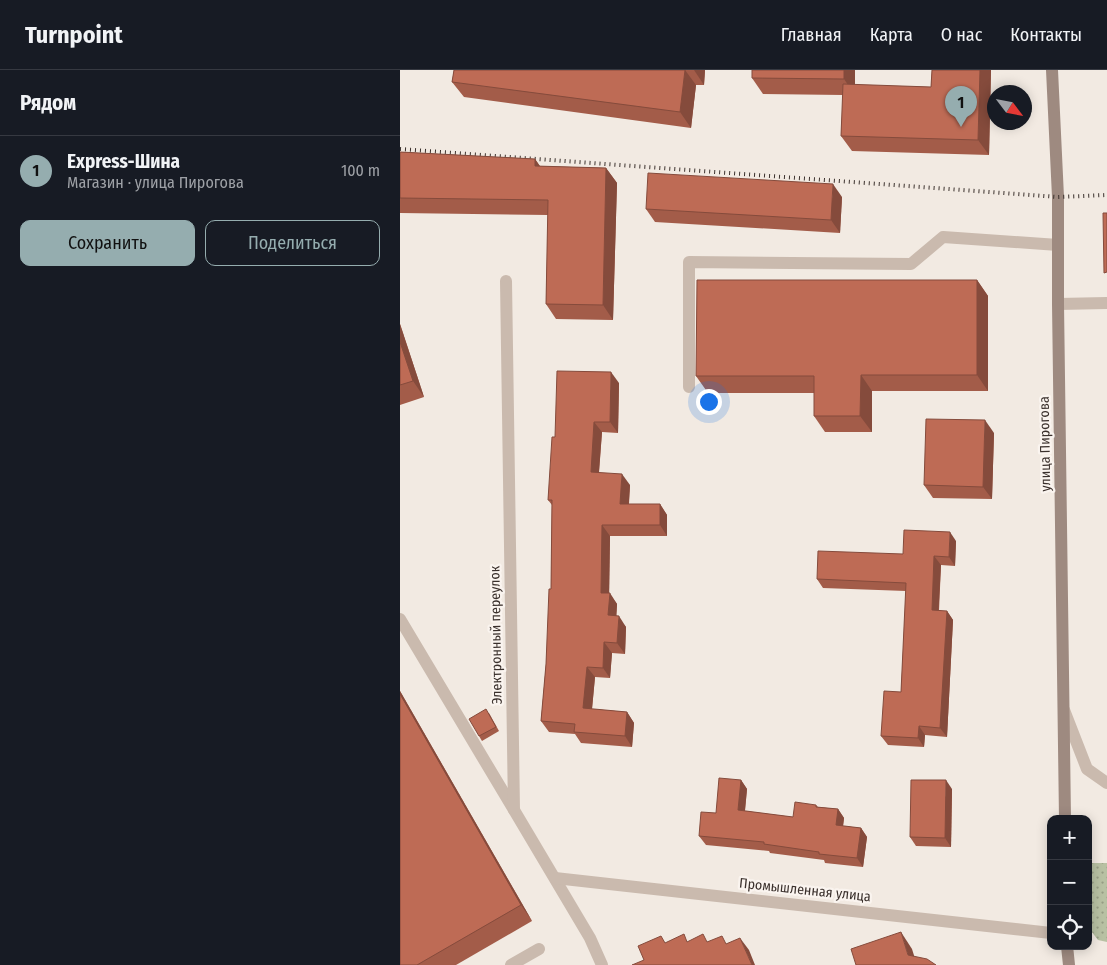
<!DOCTYPE html>
<html lang="ru">
<meta charset="utf-8">
<style>
:root{--surface:#171b24;--page:#242831;--text:#f1f3f6;--muted:#9ea1a6;--line:#363941;--accent:#95adaf}
body{margin:0;font-family:"Fira Sans Condensed",sans-serif;background:var(--page);color:var(--text)}
.controls{position:absolute;right:15px;bottom:15px;display:grid;overflow:hidden;border-radius:10px;box-shadow:0 2px 12px #0003}
.controls button{width:45px;height:45px;display:grid;place-items:center;padding:0;border:0;border-bottom:1px solid var(--line);background:var(--surface);color:var(--text);font:25px sans-serif}
.compass{position:absolute;left:587px;top:15px;width:45px;height:45px;border-radius:50%;background:var(--surface);box-shadow:0 2px 12px #0003;rotate:122deg}
.you{position:absolute;left:308px;top:331px;width:18px;height:18px;margin:-12px;border:4px solid #fff;border-radius:50%;background:#1a73e8;box-shadow:0 0 0 8px #1a73e833}
.badge{display:grid;place-items:center;width:32px;height:32px;border-radius:50%;background:var(--accent);color:#111;font-size:16px;font-weight:700}
.pin{position:absolute;translate:-50% -41px;filter:drop-shadow(0 1px 2px #0008)}
.pin::after{content:'';position:absolute;top:26px;width:18px;height:15px;background:inherit;clip-path:polygon(0 0,100% 0,50% 100%)}
.list{margin:0;padding:0;list-style:none}
h2{display:flex;justify-content:space-between;align-items:center;height:65px;margin:0;padding:0 20px;font-size:21px}
h2 small{font-size:16px;font-weight:400;color:var(--muted)}
.list li{display:grid;grid-template-columns:32px 1fr auto;gap:15px;align-items:center;box-sizing:border-box;height:70px;padding:0 20px;border-top:1px solid var(--line)}
.list b{display:block;font-size:19px;white-space:nowrap}
.list p{margin:0;font-size:16px;white-space:nowrap;color:var(--muted)}
.list em{font-size:16px;font-style:normal;color:var(--muted)}
.actions{display:flex;gap:10px;padding:15px 20px}
.actions a{flex:1;padding:11px 0;border:1px solid var(--accent);border-radius:10px;text-align:center;font-size:18px;color:var(--accent)}
.actions .main{background:var(--accent);color:#111}
.icon{flex:none;width:28px;height:28px;fill:none;stroke:currentColor;stroke-width:2;stroke-linecap:round;stroke-linejoin:round}
.map{position:relative;flex:none;width:707px;height:895px;overflow:hidden}
header{display:flex;align-items:center;gap:30px;box-sizing:border-box;height:70px;padding:0 25px;background:var(--surface);border-bottom:1px solid var(--line)}
header strong{font-size:24px}
nav{display:flex;gap:28px;margin-inline-start:auto;font-size:18px}
main{display:flex}
aside{flex:1;background:var(--surface)}
.map>svg:first-child{display:block}
.green{fill:url(#green-dots)}
.lines{fill:none;stroke-linecap:round;stroke-linejoin:round}
.lane{stroke:#cabaae;stroke-width:12}
.street{stroke:#cabaae;stroke-width:12}
.secondary{stroke:#9e8a80;stroke-width:12}
.rail{stroke:#3a302c;stroke-width:4;stroke-dasharray:1 4;stroke-linecap:butt}
.wall{fill:#a35c49}
.shaded-wall{fill:#854b3c}
.building{fill:#be6b55;stroke:#854b3c}
.labels{text-anchor:middle;dominant-baseline:central;stroke-width:4.5;stroke-linejoin:round;paint-order:stroke}
.street-label{font-size:14px;fill:#3a302c;stroke:#faf4ef}
</style>
<header>
<strong>Turnpoint</strong>
<nav><a>Главная</a><a>Карта</a><a>О нас</a><a>Контакты</a></nav>
</header>
<main>
<aside>
<h2>Рядом<small></small></h2>
<ul class="list">
<li><span class="badge">1</span><div><b>Express-Шина</b><p>Магазин · улица Пирогова</p></div><em>100 m</em></li>
</ul>
<div class="actions"><a class="main">Сохранить</a><a>Поделиться</a></div>
</aside>
<div class="map">
<svg width="707" height="895" viewBox="0 0 707 895">
<defs>
<pattern id="green-dots" width="8" height="8" patternUnits="userSpaceOnUse" patternTransform="scale(1.25)"><rect width="8" height="8" fill="#b8c1a3"/><path d="M2 2h.1M6 6h.1" fill="none" stroke="#979d85" stroke-width="1.8" stroke-linecap="round"/></pattern>
</defs>
<rect width="100%" height="100%" fill="#f2eae2"/>
<polygon class="green" points="688,793 707,793 707,872 698,870 688,857"/>
<g class="lines">
<g class="lane">
<polyline points="658,234 707,233"/>
<polyline points="289,317 289,192 511,194 543,167 658,175"/>
<polyline points="0,549 114,740"/>
<polyline points="664,640 687,699 707,713"/>
<polyline points="111,895 139,879"/>
</g>
<g class="street">
<polyline points="106,211 114,740 190,868 202,895"/>
<polyline points="155,808 651,863"/>
</g>
<g class="secondary">
<polyline points="652,0 658,127 658,234 665,749"/>
<polyline points="667,876 669,895"/>
</g>
<polyline class="rail" points="0,79 658,127 707,125"/>
</g>
<g class="wall">
<polygon points="54,0 305,0 304,15 296,15 291,58 64,27 52,12"/>
<polygon points="455,0 455,15 531,17 532,0 591,0 589,85 452,81 441,66 443,25 363,24 352,8"/>
<polygon points="0,82 135,89 140,96 206,98 217,113 213,250 156,249 146,234 148,145 0,143"/>
<polygon points="442,127 440,163 255,152 246,139"/>
<polygon points="577,210 588,226 588,321 472,321 472,362 425,362 414,346 414,323 308,323 296,306"/>
<polygon points="0,254 24,327 0,335"/>
<polygon points="219,313 218,363 202,362 199,403 230,415 229,434 260,434 267,445 267,466 210,466 209,523 217,534 216,546 226,557 225,584 212,583 210,608 195,607 192,639 227,642 234,653 232,677 181,673 175,664 149,662 141,651 146,594 151,519 152,435 148,430 155,367"/>
<polygon points="594,363 592,429 533,428 524,415"/>
<polygon points="556,471 555,496 541,495 539,541 547,541 553,550 547,667 525,665 524,677 488,675 481,666 501,622 506,521 423,518 417,509 503,484"/>
<polygon points="0,621 132,851 56,895 0,895"/>
<polygon points="89,643 99,661 82,671 79,666"/>
<polygon points="341,710 347,719 345,741 393,747 416,735 418,737 438,739 444,748 443,756 461,758 467,767 463,797 425,793 424,790 370,783 369,781 306,775 299,766"/>
<polygon points="552,719 551,777 516,776 510,767"/>
</g>
<g class="shaded-wall">
<polygon points="285,0 296,15 291,58 280,42"/>
<polygon points="294,0 305,0 304,15"/>
<polygon points="444,0 455,0 455,25 444,9"/>
<polygon points="580,0 591,0 589,85 578,70"/>
<polygon points="135,89 145,104 135,96"/>
<polygon points="206,98 217,113 213,250 203,235"/>
<polygon points="433,114 442,127 440,163 431,150"/>
<polygon points="577,210 588,226 588,321 577,305"/>
<polygon points="0,254 24,327 13,311 0,272"/>
<polygon points="211,302 219,313 218,363 210,352"/>
<polygon points="461,305 472,321 472,362 460,346"/>
<polygon points="585,350 594,363 592,429 583,417"/>
<polygon points="194,352 202,362 198,413 191,402"/>
<polygon points="222,404 230,415 228,445 220,434"/>
<polygon points="260,434 267,445 267,466 260,455"/>
<polygon points="202,455 210,466 209,533 201,523"/>
<polygon points="550,462 556,471 555,496 549,487"/>
<polygon points="534,486 541,495 538,549 532,540"/>
<polygon points="210,523 217,534 216,556 208,545"/>
<polygon points="547,541 553,550 547,667 540,658"/>
<polygon points="219,546 226,557 225,584 217,573"/>
<polygon points="204,572 212,583 210,608 203,598"/>
<polygon points="187,597 195,607 191,649 183,638"/>
<polygon points="0,621 132,851 121,835 0,624"/>
<polygon points="227,642 234,653 232,677 225,666"/>
<polygon points="519,656 525,665 524,677 518,668"/>
<polygon points="341,710 347,719 344,749 338,740"/>
<polygon points="546,710 552,719 551,777 545,768"/>
<polygon points="438,739 444,748 442,764 436,755"/>
<polygon points="461,758 467,767 463,797 457,788"/>
<polygon points="501,862 512,879 517,895 508,885"/>
<polygon points="340,868 349,880 355,895 352,895"/>
</g>
<g class="building">
<polygon points="54,0 285,0 280,42 52,12"/>
<polygon points="352,0 444,0 444,9 352,8"/>
<polygon points="532,0 580,0 578,70 441,66 443,14 531,17"/>
<polygon points="0,82 135,89 135,96 206,98 203,235 146,234 148,130 0,128"/>
<polygon points="248,103 433,114 431,150 246,139"/>
<polygon points="703,143 707,143 707,202 704,203"/>
<polygon points="297,210 577,210 577,305 461,305 460,346 414,346 414,306 296,306"/>
<polygon points="0,272 13,311 0,315"/>
<polygon points="157,301 211,302 210,352 194,352 191,402 222,404 220,434 260,434 260,455 202,455 201,523 210,523 208,545 219,546 217,573 204,572 203,598 187,597 183,638 227,642 225,666 174,662 175,654 141,651 146,594 149,519 151,519 152,430 148,430 152,367 155,367"/>
<polygon points="526,349 585,350 583,417 524,415"/>
<polygon points="504,460 550,462 549,487 534,486 532,540 547,541 540,658 519,656 518,668 481,666 484,621 501,622 506,513 417,509 418,481 503,484"/>
<polygon points="0,624 121,835 17,895 0,895"/>
<polygon points="86,639 96,657 79,666 69,649"/>
<polygon points="319,708 341,710 338,740 393,747 395,732 416,735 416,737 438,739 436,755 461,758 457,788 419,784 419,782 364,774 364,772 299,766 301,742 316,743"/>
<polygon points="511,710 546,710 545,768 510,767"/>
<polygon points="501,862 508,885 527,889 536,895 456,895 451,879"/>
<polygon points="284,864 287,872 303,864 307,872 322,866 326,874 340,868 352,895 232,895 244,890 238,876 261,866 265,873"/>
</g>
<g class="labels">
<g class="street-label">
<text transform="translate(645 374) rotate(-91)">улица Пирогова</text>
<text transform="translate(96 565) rotate(-91)">Электронный переулок</text>
<text transform="translate(405 820) rotate(6)">Промышленная улица</text>
</g>
</g>
</svg>
<div class="controls">
<button>+</button>
<button>−</button>
<button><svg class="icon" aria-label="locate" viewBox="0 0 24 24"><circle cx="12" cy="12" r="6"/><path d="M12 2v4M12 18v4M2 12h4M18 12h4"/></svg></button>
</div>
<svg class="compass" viewBox="-18 -18 36 36"><path d="M0-13l5 13h-10z" fill="#e53935"/><path d="M0 13l5-13h-10z" fill="#9ea1a6"/></svg>
<div class="you"></div>
<div class="pin badge" style="left:561px;top:57px">1</div>
</div>
</main>
